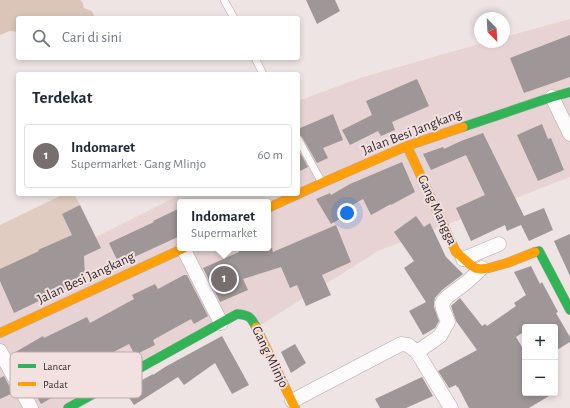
<!DOCTYPE html>
<html lang="id">
<meta charset="utf-8">
<style>
:root{--surface:#fff;--page:#f2f2f3;--text:#1f2937;--muted:#747a83;--line:#e0e1e3;--accent:#776e6e}
body{margin:0;font-family:"Alegreya Sans",sans-serif;background:var(--page);color:var(--text)}
.controls{position:absolute;right:12px;bottom:12px;display:grid;overflow:hidden;border-radius:4px;box-shadow:0 2px 6px #0003}
.controls button{width:36px;height:36px;display:grid;place-items:center;padding:0;border:0;border-bottom:1px solid var(--line);background:var(--surface);color:var(--text);font:20px sans-serif}
.compass{position:absolute;left:474px;top:12px;width:36px;height:36px;border-radius:50%;background:var(--surface);box-shadow:0 2px 6px #0003;rotate:156deg}
.you{position:absolute;left:347px;top:213px;width:14px;height:14px;margin:-10px;border:3px solid #fff;border-radius:50%;background:#1a73e8;box-shadow:0 0 0 6px #1a73e833}
.badge{display:grid;place-items:center;width:26px;height:26px;border-radius:50%;background:var(--accent);color:#fff;font-size:13px;font-weight:700}
.pin{position:absolute;translate:-50% -50%;border:2px solid #fff;box-shadow:0 1px 4px #0006}
.popup{position:absolute;left:177px;top:199px;width:94px;height:52px;box-sizing:border-box;display:grid;place-content:center;border-radius:4px;background:var(--surface);filter:drop-shadow(0 1px 3px #0005);font-size:13px;white-space:nowrap;color:var(--muted)}
.popup b{font-size:15px;color:var(--text)}
.popup::after{content:'';position:absolute;left:50%;top:100%;margin-left:-8px;border:8px solid transparent;border-top-color:var(--surface)}
.list{margin:0;padding:0;list-style:none}
h2{display:flex;justify-content:space-between;align-items:center;height:52px;margin:0;padding:0 16px;font-size:17px}
h2 small{font-size:13px;font-weight:400;color:var(--muted)}
.list li{display:grid;grid-template-columns:26px 1fr auto;gap:12px;align-items:center;box-sizing:border-box;height:64px;margin:0 8px 8px;padding:0 8px;border:1px solid var(--line);border-radius:4px}
.list b{display:block;font-size:15px;white-space:nowrap}
.list p{margin:0;font-size:13px;white-space:nowrap;color:var(--muted)}
.list em{font-size:13px;font-style:normal;color:var(--muted)}
.icon{flex:none;width:22px;height:22px;fill:none;stroke:currentColor;stroke-width:2;stroke-linecap:round;stroke-linejoin:round}
.map{position:relative;flex:none;width:570px;height:408px;overflow:hidden}
.search{position:absolute;background:var(--surface);box-shadow:0 2px 6px #0003;left:16px;top:16px;width:284px;height:44px;display:flex;align-items:center;gap:10px;box-sizing:border-box;padding:0 14px;border-radius:4px;color:var(--muted);font-size:15px}
.panel{position:absolute;background:var(--surface);box-shadow:0 2px 6px #0003;left:16px;top:72px;width:284px;height:124px;border-radius:4px}
.map>svg:first-child{display:block}
.built{fill:#e7d3d3;fill-rule:evenodd}
.green{fill:#e0ccc1}
.forest{fill:#dac5b8}
.building{fill:#9e9697}
.lines{fill:none;stroke-linecap:round;stroke-linejoin:round}
.lane-casing{stroke:#b3abab;stroke-width:8}
.street-casing{stroke:#b3abab;stroke-width:15}
.fast-casing{stroke:#b3abab;stroke-width:10}
.slow-casing{stroke:#b3abab;stroke-width:10}
.lane{stroke:#fdfbfb;stroke-width:7}
.street{stroke:#fdfbfb;stroke-width:14}
.fast{stroke:#30b455;stroke-width:9}
.slow{stroke:#ff9f0a;stroke-width:9}
.labels{text-anchor:middle;dominant-baseline:central;stroke-width:4;stroke-linejoin:round;paint-order:stroke}
.street-label{font-size:14px;fill:#372f2f;stroke:#f3e0e0}
.key{fill:#f3e0e0;stroke:#bbabab;stroke-width:1}
.key-label{font-size:11px;fill:#372f2f}
</style>
<div class="map">
<svg width="570" height="408" viewBox="0 0 570 408">
<rect width="100%" height="100%" fill="#efe4e4"/>
<path class="built" d="M570 19V177L378 251 256 328 246 315 68 408H0V269L72 235 62 214 80 205 96 237 182 194H298V101L360 78 486 42H504V37ZM180 202H268V248H180Z"/>
<polygon class="green" points="64,194 74,194 80,205 62,214 72,235 0,270 0,225"/>
<polygon class="forest" points="0,0 80,0 83,3 84,8 92,11 95,18 18,18 18,32 10,31 0,35"/>
<g class="building">
<polygon points="306,0 335,0 340,11 317,24"/>
<polygon points="570,35 570,77 524,93 510,58"/>
<polygon points="417,79 429,106 392,122 395,130 381,136 378,131 350,145 342,130 372,115 366,101"/>
<polygon points="333,114 343,140 323,148 328,158 317,163 302,137 298,134 298,129"/>
<polygon points="542,124 548,139 551,138 564,170 538,181 517,135"/>
<polygon points="483,133 524,216 544,208 553,230 529,241 521,225 507,231 505,225 471,241 456,208 485,195 466,155 431,170 423,154 443,147 444,149 461,141"/>
<polygon points="298,149 308,167 298,172"/>
<polygon points="402,162 415,192 391,205 391,204 371,215 363,199 340,212 343,217 331,224 316,199 330,193 331,195 350,184"/>
<polygon points="80,205 101,248 84,256 85,280 54,294 38,295 41,300 14,313 0,281 0,269 39,251 38,250 72,235 62,214"/>
<polygon points="180,208 180,236 119,264 109,243 154,222 153,221"/>
<polygon points="416,216 424,227 430,223 446,257 463,274 442,290 435,298 434,303 434,307 439,321 435,328 423,335 409,311 426,302 404,268 414,261 394,232"/>
<polygon points="336,225 351,262 322,275 331,295 306,306 297,285 290,288 281,267 243,279 248,290 220,302 203,268 239,252 238,248 272,248 273,252"/>
<polygon points="570,234 570,276 554,241"/>
<polygon points="531,266 540,284 542,282 558,312 556,313 570,337 570,342 555,351 555,327 525,327 525,331 516,337 525,352 525,393 554,393 529,408 469,408 458,387 457,387 456,385 449,388 438,371 477,350 456,321 451,306 460,298 482,326 485,324 487,326 516,306 514,303 526,295 514,272"/>
<polygon points="184,275 187,275 208,316 194,324 191,319 153,340 155,345 135,355 129,344 106,356 111,363 41,404 30,385 29,386 19,369 21,368 12,354 43,336 44,338 87,317 90,323 134,299 132,295 155,284 158,289"/>
<polygon points="222,336 249,385 232,394 215,363 184,385 178,377 134,405 124,390 153,374 153,375 165,367"/>
<polygon points="295,344 306,363 291,373 281,352"/>
<polygon points="4,376 13,393 0,399 0,378"/>
<polygon points="422,377 433,396 406,408 380,408 375,399"/>
</g>
<g class="lines">
<defs>
<g id="lane">
<polyline points="224,0 234,18"/>
<polyline points="255,58 263,74"/>
<polyline points="298,139 321,181"/>
</g>
<g id="street">
<polyline points="552,97 570,134"/>
<polyline points="183,248 221,323"/>
<polyline points="463,259 499,244"/>
<polyline points="0,351 31,408"/>
<path d="M417 352 440 336 448 322C446 315 442 310 442 303L447 297 467 282 482 268"/>
<polyline points="292,401 401,344 408,345 417,352 451,408"/>
</g>
<g id="fast">
<polyline points="463,127 552,97 570,92"/>
<polyline points="535,252 539,251 570,310"/>
<path d="M68 408 237 314C249 315 251 317 256 327"/>
</g>
<g id="slow">
<polyline points="407,146 456,252 471,265 475,268 481,269 489,268 507,263 535,252"/>
<polyline points="268,208 322,183 407,146 463,127"/>
<polyline points="256,327 295,408"/>
<polyline points="0,333 184,248"/>
</g>
</defs>
<use href="#lane" class="lane-casing"/>
<use href="#street" class="street-casing"/>
<use href="#fast" class="fast-casing"/>
<use href="#slow" class="slow-casing"/>
<use href="#lane" class="lane"/>
<use href="#street" class="street"/>
<use href="#fast" class="fast"/>
<use href="#slow" class="slow"/>
</g>
<g class="labels">
<g class="street-label">
<text transform="translate(412 132) rotate(-21)">Jalan Besi Jangkang</text>
<text transform="translate(437 210) rotate(65)">Gang Mangga</text>
<text transform="translate(86 278) rotate(-25)">Jalan Besi Jangkang</text>
<text transform="translate(270 357) rotate(64)">Gang Mlinjo</text>
</g>
</g>
<rect x="10" y="352" width="132" height="46" rx="6" class="key"/>
<rect x="18" y="364" width="18" height="4" fill="#30b455"/>
<rect x="18" y="382" width="18" height="4" fill="#ff9f0a"/>
<g class="key-label">
<text x="43" y="370">Lancar</text>
<text x="43" y="388">Padat</text>
</g>
</svg>
<div class="controls">
<button>+</button>
<button>−</button>
</div>
<svg class="compass" viewBox="-18 -18 36 36"><path d="M0-13l5 13h-10z" fill="#e53935"/><path d="M0 13l5-13h-10z" fill="#747a83"/></svg>
<div class="you"></div>
<div class="pin badge" style="left:224px;top:279px">1</div>
<div class="popup"><b>Indomaret</b>Supermarket</div>
<div class="search"><svg class="icon" aria-label="search" viewBox="0 0 24 24"><circle cx="10" cy="10" r="6"/><path d="M15 15l6 6"/></svg>Cari di sini</div>
<section class="panel">
<h2>Terdekat<small></small></h2>
<ul class="list">
<li><span class="badge">1</span><div><b>Indomaret</b><p>Supermarket · Gang Mlinjo</p></div><em>60 m</em></li>
</ul>
</section>
</div>
